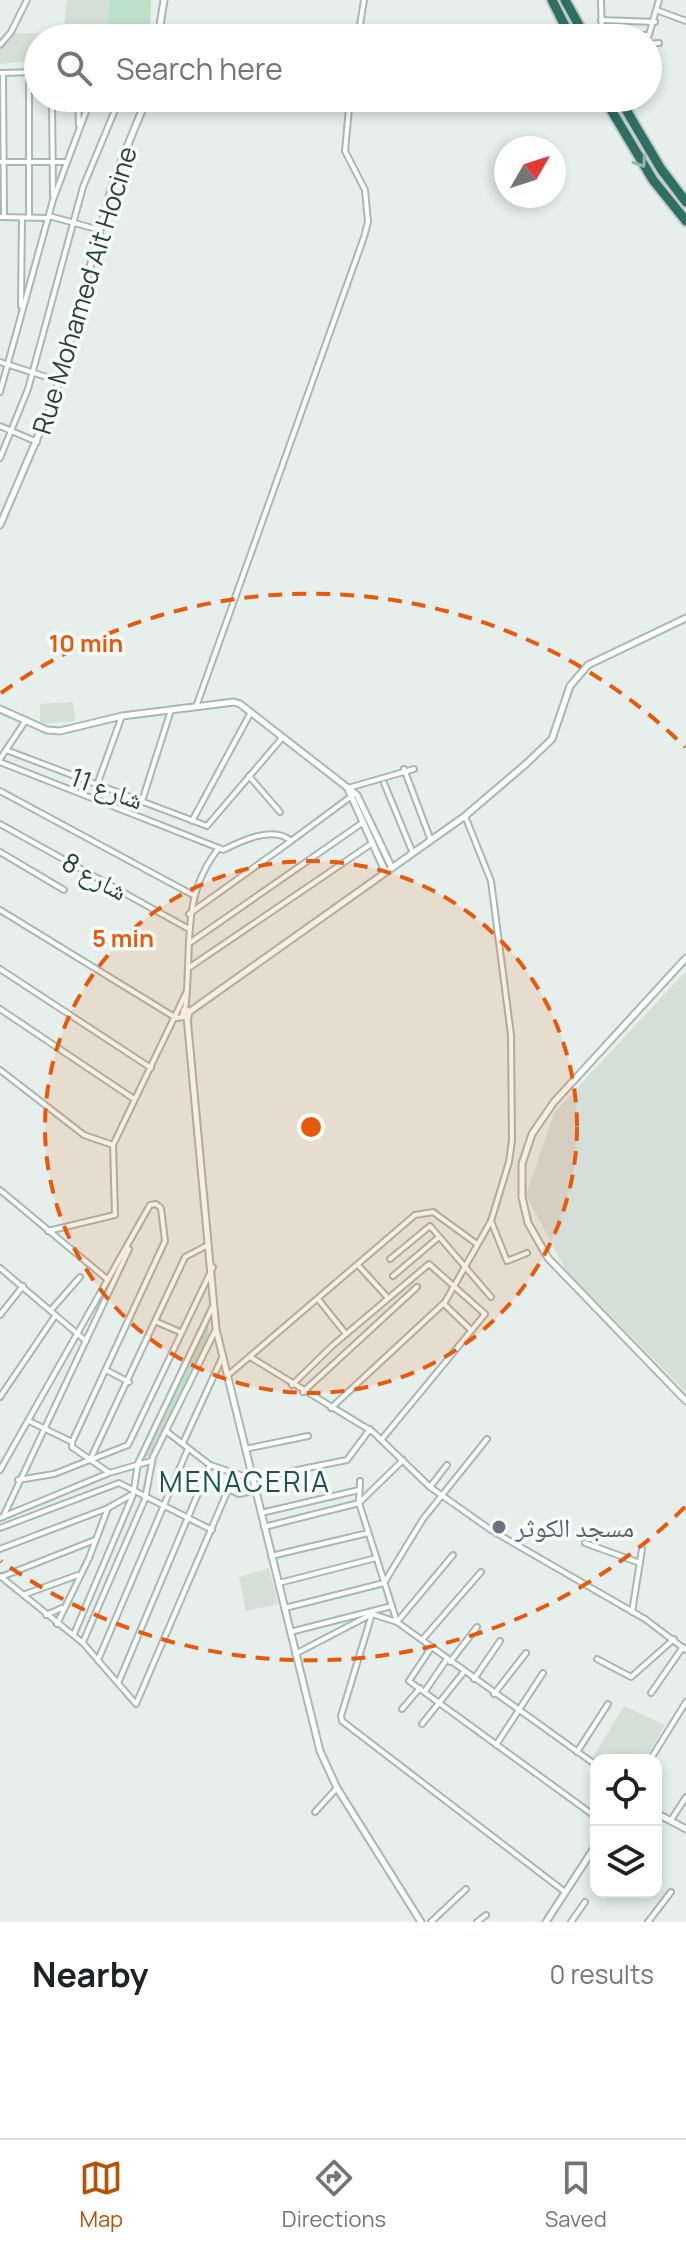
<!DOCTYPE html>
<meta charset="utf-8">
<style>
:root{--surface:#fff;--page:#f6f6f6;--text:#202124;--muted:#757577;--line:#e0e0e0;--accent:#b45309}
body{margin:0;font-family:Manrope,"Noto Naskh Arabic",sans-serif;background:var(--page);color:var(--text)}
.controls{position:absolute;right:24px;bottom:24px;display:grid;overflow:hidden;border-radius:16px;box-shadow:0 4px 12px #0003}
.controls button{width:72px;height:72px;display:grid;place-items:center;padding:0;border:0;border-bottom:2px solid var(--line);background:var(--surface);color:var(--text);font:40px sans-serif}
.compass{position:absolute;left:494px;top:136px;width:72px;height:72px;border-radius:50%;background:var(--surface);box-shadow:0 4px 12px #0003;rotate:51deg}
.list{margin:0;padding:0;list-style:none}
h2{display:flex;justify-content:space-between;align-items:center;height:104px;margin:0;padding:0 32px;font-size:34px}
h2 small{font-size:26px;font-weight:400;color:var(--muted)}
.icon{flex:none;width:44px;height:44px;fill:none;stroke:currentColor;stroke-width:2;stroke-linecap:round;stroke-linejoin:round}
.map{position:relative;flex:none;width:686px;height:1922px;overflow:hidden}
.search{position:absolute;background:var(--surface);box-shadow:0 4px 12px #0003;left:24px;right:24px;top:24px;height:88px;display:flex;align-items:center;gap:20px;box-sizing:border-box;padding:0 28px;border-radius:44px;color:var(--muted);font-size:30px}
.sheet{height:216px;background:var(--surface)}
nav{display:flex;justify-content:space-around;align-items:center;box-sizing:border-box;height:112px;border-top:2px solid var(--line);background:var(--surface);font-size:22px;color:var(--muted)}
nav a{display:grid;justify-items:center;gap:4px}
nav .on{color:var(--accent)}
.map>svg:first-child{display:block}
.built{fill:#d4dfda}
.green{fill:#bfe0c8}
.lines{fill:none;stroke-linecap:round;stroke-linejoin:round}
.minor-casing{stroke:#a8b8b2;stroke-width:8}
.tertiary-casing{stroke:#a8b8b2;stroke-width:9}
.motorway-casing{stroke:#c2cac8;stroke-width:13}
.minor{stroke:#fff;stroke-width:4}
.tertiary{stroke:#fff;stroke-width:5}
.motorway{stroke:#2f6f62;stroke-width:9}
.oneway{stroke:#93b5ae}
.ring{fill:none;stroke:#e8590c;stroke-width:4;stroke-dasharray:14 10}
.worship-dot{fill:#6b7280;stroke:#f7fbf9;stroke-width:3}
.labels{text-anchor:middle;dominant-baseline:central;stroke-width:7;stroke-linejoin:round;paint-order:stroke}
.street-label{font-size:26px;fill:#24423a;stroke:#f7fbf9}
.worship-label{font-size:26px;fill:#5b616d;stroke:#f7fbf9;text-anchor:start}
.neighbourhood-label{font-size:28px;letter-spacing:2px;fill:#1f5548;stroke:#f7fbf9}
.centre{fill:#e8590c;stroke:#f7fbf9;stroke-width:4}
.ring-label{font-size:24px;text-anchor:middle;font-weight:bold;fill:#e8590c;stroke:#f7fbf9;stroke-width:7;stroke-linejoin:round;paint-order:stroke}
</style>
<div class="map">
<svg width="686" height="1922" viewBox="0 0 686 1922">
<rect width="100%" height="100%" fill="#e6efeb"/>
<g class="built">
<polygon points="67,0 109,0 107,38 38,38 38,60 0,64 0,51 15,33 63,34"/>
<polygon points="73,702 75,721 40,724 40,704"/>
<polygon points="686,971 686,1392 565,1269 526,1195 554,1113"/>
<polygon points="269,1568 278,1604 246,1611 239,1577"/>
<polygon points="624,1706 665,1725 645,1760 596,1760 596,1765 590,1762"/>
</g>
<g class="green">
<polygon points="109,0 151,0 150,38 107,38"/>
<polygon points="208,1320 209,1335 152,1455 143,1458"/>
</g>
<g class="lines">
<defs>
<g id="minor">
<polyline points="601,0 602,38"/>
<polyline points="659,11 686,21"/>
<polyline points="601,20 655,22"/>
<polyline points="602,35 648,35"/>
<polyline points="358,38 364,0"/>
<polyline points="648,38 659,0"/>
<polyline points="648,44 659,43"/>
<polyline points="0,45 11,32 27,0"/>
<polyline points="29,72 29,217"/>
<polyline points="0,73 38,72"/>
<polyline points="3,73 4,217"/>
<polyline points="52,98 53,196"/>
<polyline points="78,98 79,125"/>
<polyline points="0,162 65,162"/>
<polyline points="49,216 100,230"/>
<polyline points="0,217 48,218"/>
<polyline points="21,306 22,218"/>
<polyline points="0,362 59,381"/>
<polyline points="0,392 53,200 91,98"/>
<polyline points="0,426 37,442"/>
<polyline points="0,458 28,389 83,187 120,98"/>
<polyline points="196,707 364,237 368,222 365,190 345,151 350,98"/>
<polyline points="6,750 207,826 282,738"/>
<polyline points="0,759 26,720"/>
<polyline points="0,762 219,848"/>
<polyline points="404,769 430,838"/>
<polyline points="249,776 280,812"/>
<polyline points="384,783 412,851"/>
<polyline points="97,785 122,716"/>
<polyline points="348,788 414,769"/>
<polyline points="0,791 193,895"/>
<polyline points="142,801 171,710"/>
<polyline points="192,821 251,712"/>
<polyline points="0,824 189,929"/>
<polyline points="0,852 64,890"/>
<polyline points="0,910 176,1018 184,1017"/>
<polyline points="189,914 291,841"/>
<polyline points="191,942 362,823"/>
<polyline points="190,967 371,844"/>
<polyline points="0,969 151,1068"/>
<polyline points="0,1009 134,1099"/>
<path d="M185 1010C193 951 179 897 219 848L223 850C241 841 274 825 291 841L349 798"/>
<polyline points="0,1070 84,1135 113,1145"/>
<polyline points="0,1190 107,1279"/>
<polyline points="491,1221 507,1261 527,1253"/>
<polyline points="48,1231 115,1215 113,1145 186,993"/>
<polyline points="390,1259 430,1226 491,1297"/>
<polyline points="358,1265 388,1298"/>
<polyline points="0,1268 86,1341"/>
<polyline points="393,1276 439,1237"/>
<polyline points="318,1299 346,1334"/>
<polyline points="444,1304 471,1330"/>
<polyline points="51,1310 80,1277"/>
<polyline points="0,1315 23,1286"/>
<polyline points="157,1322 180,1332"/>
<polyline points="250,1357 373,1432 430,1487 491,1530 645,1619 686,1650"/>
<polyline points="106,1370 129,1382"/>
<polyline points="227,1376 415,1215 433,1212 477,1244"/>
<polyline points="292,1385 332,1346 429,1264 485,1314 382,1439"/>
<polyline points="303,1392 417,1287"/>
<polyline points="0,1397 55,1316"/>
<polyline points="331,1408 445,1302 491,1221 509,1162 512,1140 511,1035 491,881 465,816"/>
<polyline points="29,1421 72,1442 72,1447 108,1472"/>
<polyline points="183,1443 222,1358"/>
<polyline points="245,1449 308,1436"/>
<polyline points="90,1460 185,1257 208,1245"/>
<polyline points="210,1465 252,1479 347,1460 370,1429"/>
<polyline points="0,1470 150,1205 156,1204 161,1208 165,1241 72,1442"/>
<polyline points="204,1478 239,1494 255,1490"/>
<polyline points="18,1480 54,1474 128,1445 213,1267"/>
<polyline points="430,1487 447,1465"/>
<polyline points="261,1513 359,1490"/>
<polyline points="3,1517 129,1249"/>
<polyline points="0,1518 109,1473 151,1461"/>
<polyline points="264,1527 359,1503 403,1460"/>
<polyline points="0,1528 119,1483 212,1530"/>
<polyline points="585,1543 640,1563"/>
<polyline points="0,1549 108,1508 131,1495"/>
<polyline points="453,1555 397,1622 596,1765"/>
<polyline points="271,1556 368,1533"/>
<polyline points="0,1576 83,1643 136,1704 228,1490"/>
<polyline points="1,1577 95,1540"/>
<polyline points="279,1583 376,1558"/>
<polyline points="23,1595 78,1575"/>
<polyline points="285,1608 384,1583 423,1519 487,1439"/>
<polyline points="632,1612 642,1549"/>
<polyline points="372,1614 341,1716 342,1721 565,1892"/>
<polyline points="46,1615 62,1608"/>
<polyline points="57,1624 89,1558 108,1508"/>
<polyline points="290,1632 392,1606"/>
<polyline points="74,1634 133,1495 138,1463 212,1308"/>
<polyline points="422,1640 481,1572"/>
<polyline points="83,1642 145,1499 153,1457 215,1331"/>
<polyline points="431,1648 409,1681 596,1817"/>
<polyline points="295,1654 372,1614 397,1622 359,1503 360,1481"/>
<polyline points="597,1659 631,1677 674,1639"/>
<polyline points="98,1660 187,1451"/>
<polyline points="450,1662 477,1627"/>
<polyline points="474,1679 500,1641"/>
<polyline points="119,1681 210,1465 166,1431"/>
<polyline points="425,1691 447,1659"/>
<polyline points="651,1693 683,1647"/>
<polyline points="494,1694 526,1653"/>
<polyline points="402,1709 420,1688"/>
<polyline points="422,1724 463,1673"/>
<polyline points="496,1745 543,1673"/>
<polyline points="577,1752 608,1704"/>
<polyline points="650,1760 686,1702"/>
<polyline points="315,1812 337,1788"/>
<polyline points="671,1820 686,1797"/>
<polyline points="431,1922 466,1889"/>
<polyline points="477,1922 486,1915"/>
<polyline points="571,1922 585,1902"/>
<polyline points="648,1922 671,1892"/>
</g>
<g id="tertiary">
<polyline points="158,38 164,0"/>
<polyline points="0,525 54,399 114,179 147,98"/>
<polyline points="0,709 47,730 60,731 122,716 234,702 240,704 357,795 391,866"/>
<polyline points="348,789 385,871"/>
<polyline points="686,958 554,1102 532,1134 522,1164 522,1197 528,1223 548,1258 686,1401"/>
<polygon points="184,1010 189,1011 188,1017 183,1015"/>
<polyline points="189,1012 465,816 527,763 552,739 570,686 588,665 686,618"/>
<polyline points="187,1017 216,1329 320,1751 337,1788 421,1922"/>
<polyline points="656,1813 686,1829"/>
<polyline points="546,1922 596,1845"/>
</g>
<g id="motorway">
<polyline points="552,0 571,38"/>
<polyline points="565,0 586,38"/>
<polyline points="604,98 653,180 686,221"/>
<polyline points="619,98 661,169 686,202"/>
</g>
</defs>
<use href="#minor" class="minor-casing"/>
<use href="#tertiary" class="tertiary-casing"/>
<use href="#motorway" class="motorway-casing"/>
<use href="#minor" class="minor"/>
<use href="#tertiary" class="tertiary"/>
<use href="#motorway" class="motorway"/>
</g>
<defs><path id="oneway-chevron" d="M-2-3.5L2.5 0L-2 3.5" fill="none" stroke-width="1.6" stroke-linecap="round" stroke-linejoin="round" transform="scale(2)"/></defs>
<use class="oneway" href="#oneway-chevron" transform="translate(641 162) rotate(56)"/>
<circle cx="311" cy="1127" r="266" fill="#e8590c" fill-opacity=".12"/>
<g class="ring">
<circle cx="311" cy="1127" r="266"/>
<path d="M685 1507A533 533 0 0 1 1 1561M1 693A533 533 0 0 1 685 747"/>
</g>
<circle class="worship-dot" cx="499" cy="1527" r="8"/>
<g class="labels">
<g class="street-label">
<text transform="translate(84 290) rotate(-73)">Rue Mohamed Ait Hocine</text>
<text transform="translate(107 788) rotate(20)">شارع 11</text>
<text transform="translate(95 876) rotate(29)">شارع 8</text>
</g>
<g class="worship-label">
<text x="515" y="1527">مسجد الكوثر</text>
</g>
<g class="neighbourhood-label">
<text x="245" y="1481">MENACERIA</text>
</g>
</g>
<circle cx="311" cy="1127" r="12" class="centre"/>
<g class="ring-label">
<text x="86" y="652">10 min</text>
<text x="123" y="947">5 min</text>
</g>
</svg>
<div class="controls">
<button><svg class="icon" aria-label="locate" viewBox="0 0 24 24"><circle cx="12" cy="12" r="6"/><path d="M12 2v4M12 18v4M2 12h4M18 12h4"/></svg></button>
<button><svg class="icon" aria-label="layers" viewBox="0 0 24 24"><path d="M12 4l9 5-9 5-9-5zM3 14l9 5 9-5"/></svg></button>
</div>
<svg class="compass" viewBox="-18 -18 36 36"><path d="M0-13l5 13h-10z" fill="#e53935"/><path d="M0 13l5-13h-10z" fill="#757577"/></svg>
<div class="search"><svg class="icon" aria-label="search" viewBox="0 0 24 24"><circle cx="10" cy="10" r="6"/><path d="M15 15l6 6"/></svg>Search here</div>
</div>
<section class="sheet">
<h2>Nearby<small>0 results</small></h2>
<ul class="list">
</ul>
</section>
<nav>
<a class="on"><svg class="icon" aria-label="map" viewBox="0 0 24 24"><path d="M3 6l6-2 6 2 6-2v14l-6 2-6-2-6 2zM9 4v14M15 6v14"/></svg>Map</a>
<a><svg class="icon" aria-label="directions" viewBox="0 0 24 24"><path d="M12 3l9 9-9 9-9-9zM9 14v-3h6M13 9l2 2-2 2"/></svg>Directions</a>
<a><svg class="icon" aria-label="saved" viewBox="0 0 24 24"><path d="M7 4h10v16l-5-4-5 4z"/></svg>Saved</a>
</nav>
